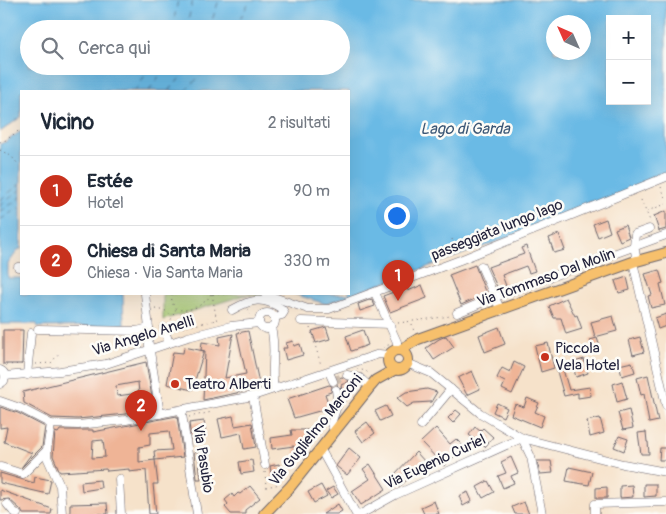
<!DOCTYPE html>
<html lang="it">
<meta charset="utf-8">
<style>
:root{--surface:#fff;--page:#f6f6f7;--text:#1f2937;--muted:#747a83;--line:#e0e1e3;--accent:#c8321e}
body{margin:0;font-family:Pangolin,sans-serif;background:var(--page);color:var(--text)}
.controls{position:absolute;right:15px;top:15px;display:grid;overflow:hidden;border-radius:0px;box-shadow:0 5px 20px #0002}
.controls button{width:45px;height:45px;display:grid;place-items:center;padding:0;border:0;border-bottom:1px solid var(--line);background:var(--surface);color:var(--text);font:25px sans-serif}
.compass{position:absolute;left:546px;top:15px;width:45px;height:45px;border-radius:50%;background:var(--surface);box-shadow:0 5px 20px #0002;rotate:315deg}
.you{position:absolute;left:396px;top:215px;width:18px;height:18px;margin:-12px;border:4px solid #fff;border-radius:50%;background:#1a73e8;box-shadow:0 0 0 8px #1a73e833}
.badge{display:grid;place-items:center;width:32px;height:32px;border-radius:50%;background:var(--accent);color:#fff;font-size:16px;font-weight:700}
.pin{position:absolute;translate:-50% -41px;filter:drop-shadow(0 1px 2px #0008)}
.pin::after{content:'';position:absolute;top:26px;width:18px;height:15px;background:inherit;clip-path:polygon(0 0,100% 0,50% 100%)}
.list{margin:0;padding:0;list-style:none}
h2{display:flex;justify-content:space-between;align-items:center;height:65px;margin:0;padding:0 20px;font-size:21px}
h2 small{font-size:16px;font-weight:400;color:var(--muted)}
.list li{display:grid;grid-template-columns:32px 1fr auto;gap:15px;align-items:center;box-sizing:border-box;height:70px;padding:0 20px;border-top:1px solid var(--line)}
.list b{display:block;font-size:19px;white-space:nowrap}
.list p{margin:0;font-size:16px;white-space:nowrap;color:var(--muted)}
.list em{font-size:16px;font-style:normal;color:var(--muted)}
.icon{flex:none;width:28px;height:28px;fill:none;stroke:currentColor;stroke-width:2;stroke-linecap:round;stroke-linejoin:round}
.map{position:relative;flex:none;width:666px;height:514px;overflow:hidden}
.search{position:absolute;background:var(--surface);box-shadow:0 5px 20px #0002;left:20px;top:20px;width:330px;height:55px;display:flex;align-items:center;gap:12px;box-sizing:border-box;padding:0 18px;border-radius:28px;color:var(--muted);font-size:19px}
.panel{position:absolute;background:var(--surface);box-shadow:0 5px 20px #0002;left:20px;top:90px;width:330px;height:205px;border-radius:0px}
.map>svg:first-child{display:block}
.green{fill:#a1c26b;stroke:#627253}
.water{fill:#6abae5;stroke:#466e90;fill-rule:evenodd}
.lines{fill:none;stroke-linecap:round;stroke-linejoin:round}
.ferry{stroke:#3b5776;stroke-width:1;stroke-dasharray:6 5;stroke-linecap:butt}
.building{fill:#efb496;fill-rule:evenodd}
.minor-tunnel{stroke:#ccbcad;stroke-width:8;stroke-dasharray:8 4;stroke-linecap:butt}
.minor-casing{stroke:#6c656d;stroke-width:9}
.major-casing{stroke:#6c656d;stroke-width:12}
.path{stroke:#6c656d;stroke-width:1;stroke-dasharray:1 4;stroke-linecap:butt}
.minor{stroke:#fff;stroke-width:8}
.major{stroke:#f7c06c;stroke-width:10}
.poi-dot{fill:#c8321e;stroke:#fdfcf7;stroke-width:2}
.labels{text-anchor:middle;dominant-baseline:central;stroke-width:5;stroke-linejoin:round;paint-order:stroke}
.street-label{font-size:15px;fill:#22223b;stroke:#fdfcf7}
.poi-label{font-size:15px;fill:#22223b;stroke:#fdfcf7;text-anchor:start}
.water-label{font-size:16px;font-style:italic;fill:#3b5776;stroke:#fdfcf7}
</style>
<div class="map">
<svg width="666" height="514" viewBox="0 0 666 514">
<rect width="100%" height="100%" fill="#fdfcf7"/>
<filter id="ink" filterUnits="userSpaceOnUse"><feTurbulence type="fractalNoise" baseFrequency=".02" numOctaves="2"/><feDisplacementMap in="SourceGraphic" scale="10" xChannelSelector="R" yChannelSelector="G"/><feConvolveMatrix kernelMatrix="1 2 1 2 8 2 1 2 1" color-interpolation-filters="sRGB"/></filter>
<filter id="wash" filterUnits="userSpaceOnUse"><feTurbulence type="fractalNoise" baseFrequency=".0096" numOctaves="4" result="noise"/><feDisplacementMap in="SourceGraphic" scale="20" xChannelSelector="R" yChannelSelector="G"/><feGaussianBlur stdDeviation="1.12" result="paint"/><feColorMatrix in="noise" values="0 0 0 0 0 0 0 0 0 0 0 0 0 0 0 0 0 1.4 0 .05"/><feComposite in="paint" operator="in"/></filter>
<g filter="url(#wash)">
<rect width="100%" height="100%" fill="#f6e2ca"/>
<polygon class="green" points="163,294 262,294 276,305 253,295 245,295 163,320"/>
<g class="water">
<path d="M0 0H666V176L581 211 326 304 294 294H349V91H21V117L0 132ZM610 19H647V101H610ZM554 22H584V52H554ZM29 29H341V66H29Z"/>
<polygon points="21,131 21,249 19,249 8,264 8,278 21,278 21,294 123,294 124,326 38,327 37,324 0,324 0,144 7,141"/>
</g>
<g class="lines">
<g class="ferry">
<polyline points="172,29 178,0"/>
<polyline points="186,29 193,0"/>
<polyline points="209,29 219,0"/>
<polyline points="235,29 250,0"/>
<polyline points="135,91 151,66"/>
<polyline points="149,91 166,66"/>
<polyline points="169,91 181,77 187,66"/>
<polyline points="185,91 210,66"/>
<polyline points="0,200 21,183"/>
<polyline points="0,206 21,189"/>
<polyline points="0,212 21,197"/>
<polyline points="0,220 21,206"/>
</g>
</g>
<g id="blocks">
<g class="building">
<polygon points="666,211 666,229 659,231 654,216"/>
<polygon points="606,219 610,232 598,237 593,224"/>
<polygon points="625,225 629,237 620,241 615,229"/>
<polygon points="559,234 565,250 554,253 549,238"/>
<polygon points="526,246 535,271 529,273 526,266 502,275 506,286 498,289 488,267 524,254 521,248"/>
<polygon points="475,265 486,294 461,305 449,275"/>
<polygon points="659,270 663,283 660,284 665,305 651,308 648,296 652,295 645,274"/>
<polygon points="627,277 630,290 619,293 615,281"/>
<polygon points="422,285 427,298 390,312 383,296 407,287 408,291"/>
<polygon points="566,298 575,316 577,315 582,329 566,334 561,318 554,318 549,306"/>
<polygon points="372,299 375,306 360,311 358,304"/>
<polygon points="666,314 666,326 658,329 655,318"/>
<polygon points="613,316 617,331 595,337 591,322"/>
<polygon points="326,327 330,339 316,343 312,331"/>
<polygon points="499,327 505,344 485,352 479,335"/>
<polygon points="3,330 23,330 22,364 3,364"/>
<polygon points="363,330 368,345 351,351 346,336"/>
<polygon points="248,331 260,388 203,400 205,351 201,350 202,342 220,345 219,337 233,334 225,378 246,374 237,333"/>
<polygon points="446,336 454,347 434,360 426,348 439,339"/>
<polygon points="640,337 644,352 633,355 629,340"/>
<polygon points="597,338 600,347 593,349 590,340"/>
<polygon points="293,341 294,346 300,344 303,355 286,360 283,348 287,348 286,343"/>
<polygon points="548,343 554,368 541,372 535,346"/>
<polygon points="184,347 204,351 192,390 167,384 173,352 183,353"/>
<polygon points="584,359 588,373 576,377 572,363"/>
<path d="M146 362 154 409 125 414 78 419 52 418 24 403 23 392ZM138 382 139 393 117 396 116 386Z"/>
<polygon points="514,362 524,367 512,394 502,389 505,382 497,378 502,368 510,372"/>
<polygon points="632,362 635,372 622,376 619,365"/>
<polygon points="562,366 569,390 590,387 591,396 578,398 578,393 564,396 556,368"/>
<polygon points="472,371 480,389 467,395 458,378"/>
<polygon points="648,375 658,421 649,423 644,394 641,395 637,378"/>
<polygon points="342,377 350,381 341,385 342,390 337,385 338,378"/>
<polygon points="622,381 627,399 617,402 613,384"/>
<polygon points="329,385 332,386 331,392 325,394 330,408 294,418 287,399"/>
<polygon points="427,389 437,392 431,402 414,403 407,407 397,398 406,392"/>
<polygon points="527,398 539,403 535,412 544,416 540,427 511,415 515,404 524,407"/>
<polygon points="497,403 507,408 503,417 493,412"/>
<polygon points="386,406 391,416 380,421 375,411"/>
<polygon points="0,407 18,413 45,427 42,447 21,468 32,453 4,442 7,427 0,428"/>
<polygon points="456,410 461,414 453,423 448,418"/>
<polygon points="629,410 633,428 623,430 618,413"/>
<path d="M177 416 183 457 155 460 158 484H153L156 514H149L146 470 129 472V469L107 471 106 469 60 472 53 456 55 432 58 433 60 430H93V432ZM169 431 172 450 154 451 155 460 139 462V447L150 445V433ZM103 440 105 457 92 458 93 441Z"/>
<polygon points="233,416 235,426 252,423 256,447 244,449 241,433 222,437 218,419"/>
<polygon points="600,418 604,433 590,437 587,421"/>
<polygon points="204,421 206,436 191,439 189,423"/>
<polygon points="367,422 375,433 363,442 355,431"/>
<polygon points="475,427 480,431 483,428 493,437 485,447 469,435"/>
<polygon points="436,428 450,444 456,439 464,447 444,466 421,442"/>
<polygon points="291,430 317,430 296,455 294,446 272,449 271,438 292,435"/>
<polygon points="646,432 647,442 648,442 649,454 641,454 638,433"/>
<polygon points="619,436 628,439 624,451 614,447"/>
<polygon points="349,448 361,458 347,475 336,466"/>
<polygon points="660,448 666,448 666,460 659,460"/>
<polygon points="198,452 201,479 197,479 194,453"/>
<polygon points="416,452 426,463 399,487 391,478"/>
<polygon points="511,457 518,473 511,476 514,483 503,488 498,476 506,473 501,462"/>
<polygon points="252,460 254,472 241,474 239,462"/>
<polygon points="537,461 551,461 553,473 540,474"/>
<polygon points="279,464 282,478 272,480 270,466"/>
<polygon points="370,464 386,489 361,505 352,491 370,479 363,469"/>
<polygon points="569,467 592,472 589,485 566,481"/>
<polygon points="0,473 34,483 35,477 51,480 48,494 0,483"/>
<polygon points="100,480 101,488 82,491 81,482"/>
<polygon points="488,481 494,492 483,498 477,487"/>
<polygon points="644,484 656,484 656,496 644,497"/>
<polygon points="321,485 327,496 314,503 308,492"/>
<polygon points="632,485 633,497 620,498 620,486"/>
<polygon points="250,486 260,498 245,510 245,514 231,514 225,507 228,504 225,500 232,494 234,497 238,493 240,494"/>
<polygon points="333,487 338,494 331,498 326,491"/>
<polygon points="607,487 607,498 596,498 596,488"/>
<polygon points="0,490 52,509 51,514 23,514 21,510 9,499 0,500"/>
<polygon points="468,492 472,501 463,506 459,496"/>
<polygon points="434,501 439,514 424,514 421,507"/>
<polygon points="524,502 529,514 515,514 512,507"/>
<polygon points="107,503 108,514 70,514 70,504"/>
<polygon points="338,504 342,511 337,514 323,514"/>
</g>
</g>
</g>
<g filter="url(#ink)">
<use href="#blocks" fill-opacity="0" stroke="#6c656d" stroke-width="1"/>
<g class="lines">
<polyline class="minor-tunnel" points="333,381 347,375"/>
<defs>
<g id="minor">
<polyline points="637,261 634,246 635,234 649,229"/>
<polyline points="633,262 666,405"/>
<polyline points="481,266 501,311"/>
<polyline points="18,267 21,267"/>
<polyline points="145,294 149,328 148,339 160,414"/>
<polyline points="265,294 308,309 329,309 460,260 666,177"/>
<polyline points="376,295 397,342 397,350"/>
<path d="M232 310C251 299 263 296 282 309L284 312 282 315 275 317"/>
<circle cx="267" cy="321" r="8"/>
<polyline points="457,313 495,297 666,235"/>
<polyline points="301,321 390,324"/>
<polyline points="164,328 169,343"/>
<path d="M271 328C277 348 270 369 274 389"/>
<polyline points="38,329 137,331 149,328"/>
<polyline points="407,363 431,373 480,413 522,438 623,464 666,472"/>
<path d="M0 370C5 372 6 376 4 381L0 384"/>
<polyline points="329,372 333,381"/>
<polyline points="27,375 31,333"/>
<polyline points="347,375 360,378 370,387"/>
<polyline points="5,376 60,371 106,364 188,337 231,326 259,323"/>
<polyline points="253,396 265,465"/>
<polyline points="0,401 20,408 51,424 78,425 126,420 253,396 379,354 389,355"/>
<polyline points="338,403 360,378"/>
<polyline points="184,409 182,414 197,514"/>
<polyline points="51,424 47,450 47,457 60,486 62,514"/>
<polyline points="421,425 451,389"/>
<polyline points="335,432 331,424 338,403 336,390"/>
<polyline points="522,438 531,457 542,514"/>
<polyline points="321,450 356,514"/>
<polyline points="1,467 23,474 47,450"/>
<polyline points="119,479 121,514"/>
<polyline points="7,504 12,510 17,514"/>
<polyline points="361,514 395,495 522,438"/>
<polyline points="595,514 595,504 666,502"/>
</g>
<g id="major">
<circle cx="398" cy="360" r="10"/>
<polyline points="400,350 418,339 633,262 666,253"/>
<polyline points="264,514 290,487 370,387 376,380 394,370"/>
</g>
</defs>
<use href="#minor" class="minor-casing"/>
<use href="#major" class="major-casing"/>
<g class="path">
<polyline points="0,142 6,140 21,129"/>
<polyline points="0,150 11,156 19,165"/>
<polyline points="661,187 666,198"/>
<polyline points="641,200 651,223"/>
<polyline points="532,210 537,221"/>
<polyline points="647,211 666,204"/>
<polyline points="452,239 457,252"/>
<path d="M172 294C168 321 204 309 211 294"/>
<polyline points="212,294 217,322"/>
<polyline points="213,294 227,294"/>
<polyline points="155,309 166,311 172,316"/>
<polyline points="249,309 250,318"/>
<polyline points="203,323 216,320"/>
<polyline points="398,323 451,316"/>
<polyline points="169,324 176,309"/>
<polyline points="412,324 414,332"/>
<polyline points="310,328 321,365"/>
<polyline points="173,330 203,323 203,327"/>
<polyline points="140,338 141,346"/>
<polyline points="383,347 391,344"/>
<polyline points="51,363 60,352"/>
<polyline points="36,364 51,363"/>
<polyline points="6,365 22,364"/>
<polyline points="357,369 366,371 369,374"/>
<polyline points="189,417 212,412"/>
<polyline points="265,472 266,487 280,484"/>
</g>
<use href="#minor" class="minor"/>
<use href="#major" class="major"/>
</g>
</g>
<g class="poi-dot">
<circle cx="545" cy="357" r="5"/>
<circle cx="175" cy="384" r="5"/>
</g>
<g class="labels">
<g class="street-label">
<text transform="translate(497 230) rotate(-22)">passeggiata lungo lago</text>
<text transform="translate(546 278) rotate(-20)">Via Tommaso Dal Molin</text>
<text transform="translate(143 336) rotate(-17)">Via Angelo Anelli</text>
<text transform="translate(316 430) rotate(-51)">Via Guglielmo Marconi</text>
<text transform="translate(203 459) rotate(81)">Via Pasubio</text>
<text transform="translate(435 462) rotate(-25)">Via Eugenio Curiel</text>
</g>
<g class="poi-label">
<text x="555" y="348">Piccola<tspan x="555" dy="17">Vela Hotel</tspan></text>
<text x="185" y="384">Teatro Alberti</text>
</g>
<g class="water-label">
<text x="465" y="129">Lago di Garda</text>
</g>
</g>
</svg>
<div class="controls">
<button>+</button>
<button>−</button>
</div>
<svg class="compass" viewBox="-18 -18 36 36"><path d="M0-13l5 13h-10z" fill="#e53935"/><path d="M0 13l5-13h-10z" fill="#747a83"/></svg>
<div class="you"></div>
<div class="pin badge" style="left:398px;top:301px">1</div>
<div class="pin badge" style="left:141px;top:431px">2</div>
<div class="search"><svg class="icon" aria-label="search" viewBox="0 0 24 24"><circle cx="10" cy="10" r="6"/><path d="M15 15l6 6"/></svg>Cerca qui</div>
<section class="panel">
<h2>Vicino<small>2 risultati</small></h2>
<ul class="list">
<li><span class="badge">1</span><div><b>Estée</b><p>Hotel</p></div><em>90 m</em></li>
<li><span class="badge">2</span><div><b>Chiesa di Santa Maria</b><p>Chiesa · Via Santa Maria</p></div><em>330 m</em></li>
</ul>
</section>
</div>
